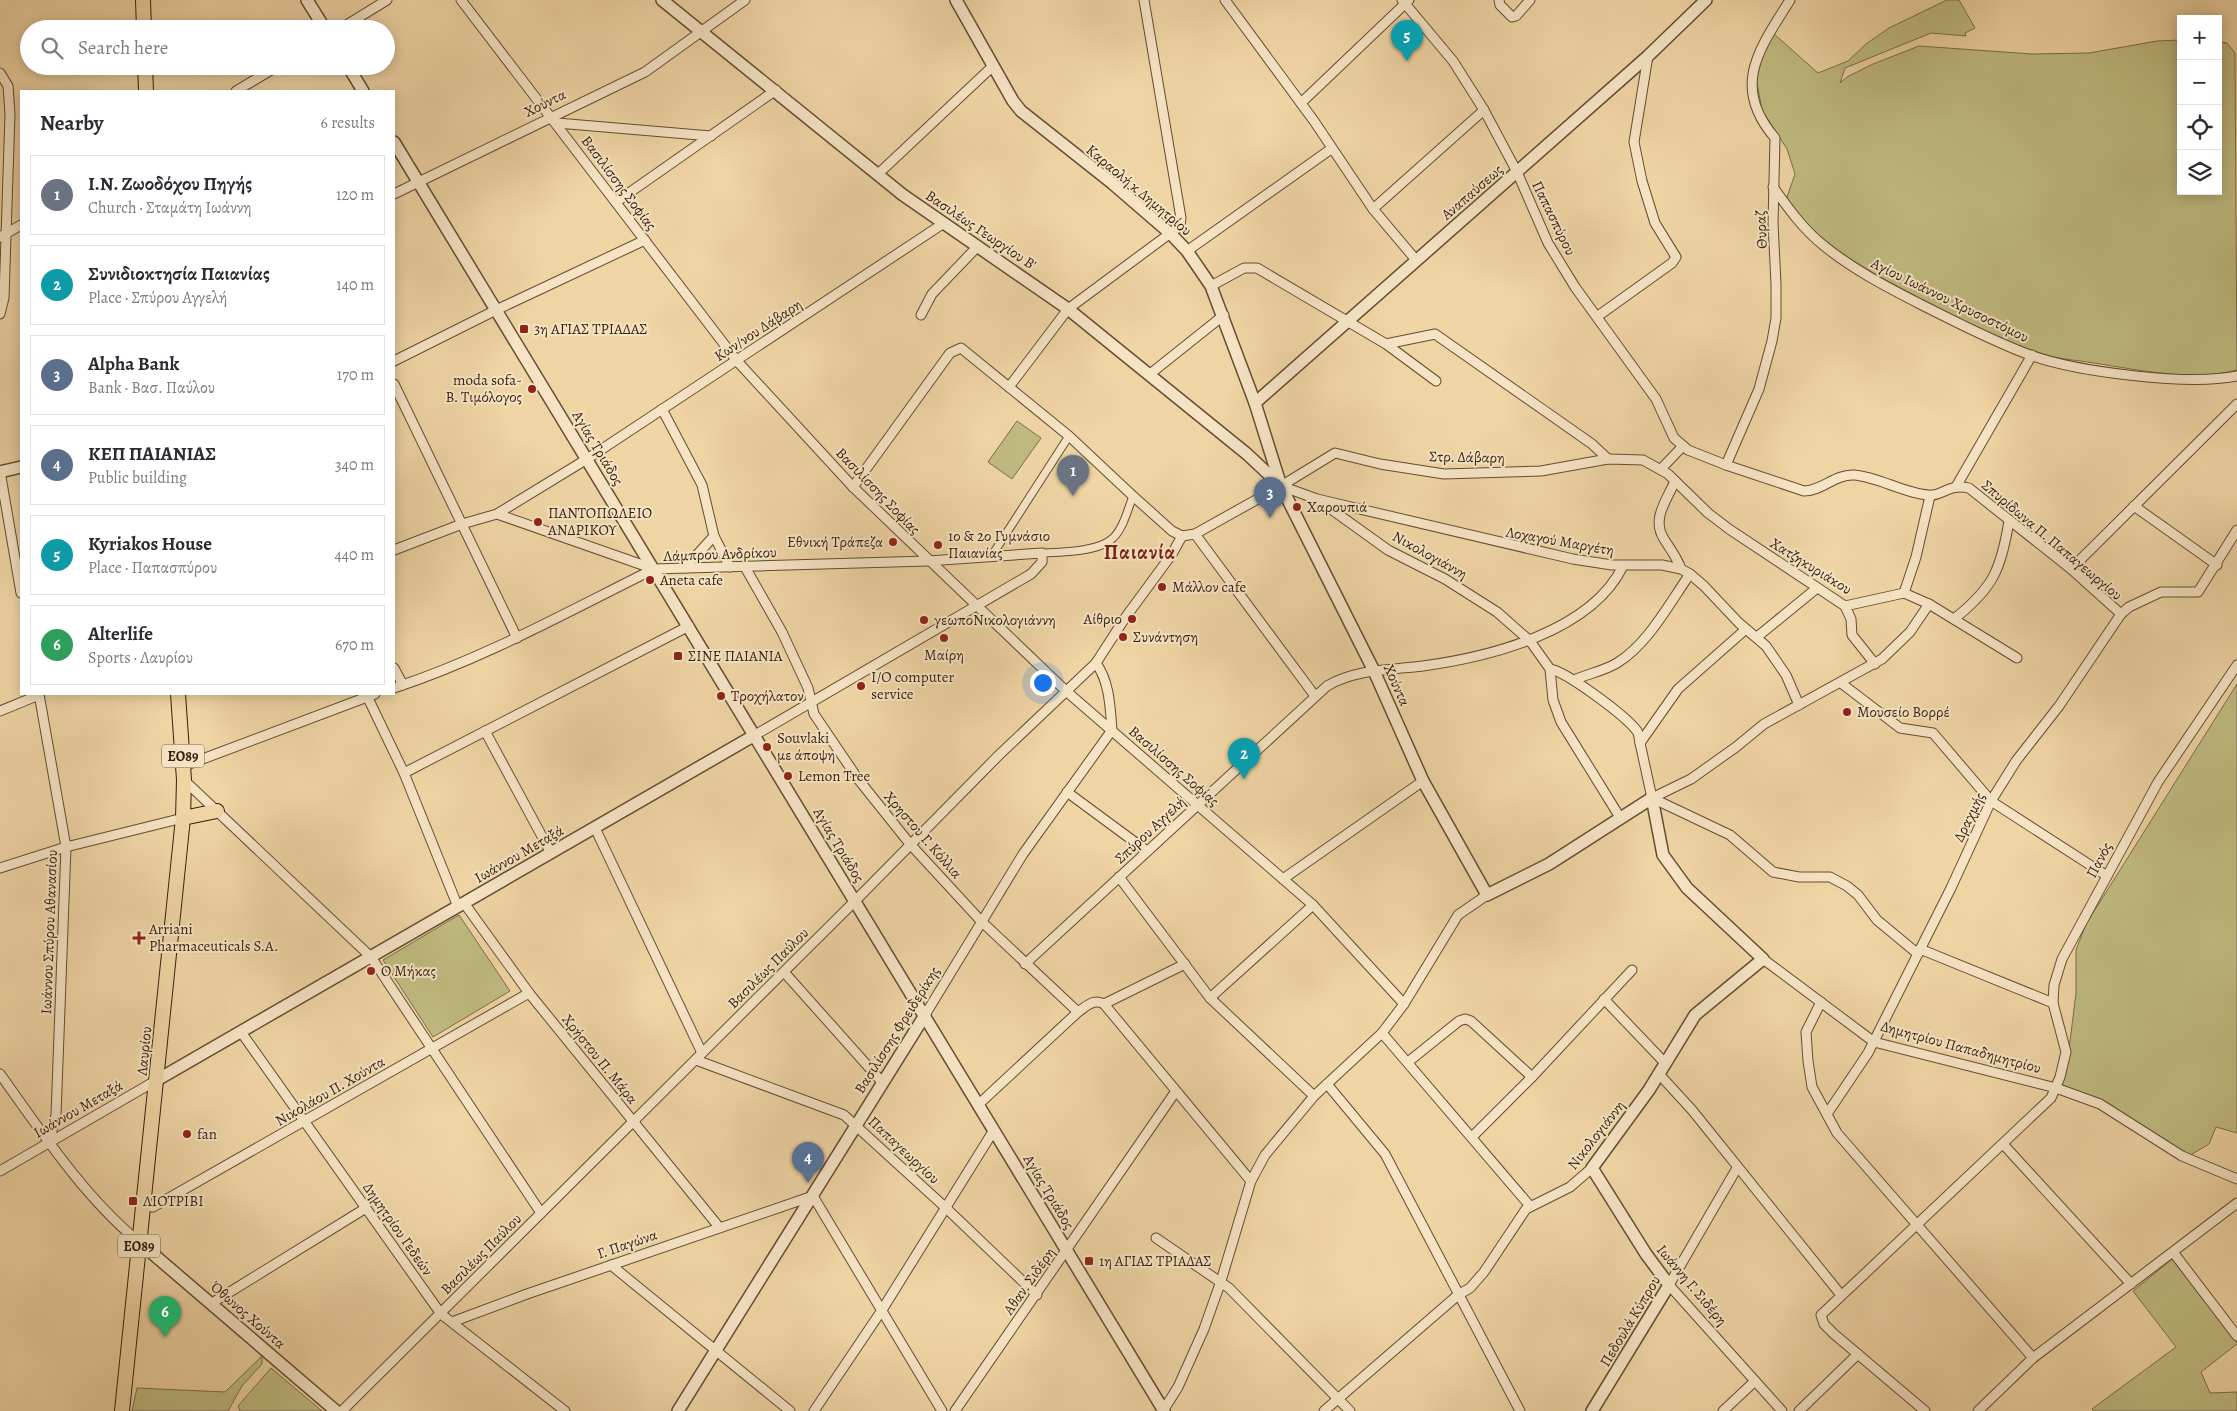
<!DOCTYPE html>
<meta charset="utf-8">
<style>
:root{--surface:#fff;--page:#f2f2f3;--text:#2b2b33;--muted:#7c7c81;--line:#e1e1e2;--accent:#8f2418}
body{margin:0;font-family:Alegreya,serif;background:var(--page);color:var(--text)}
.controls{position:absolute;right:15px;top:15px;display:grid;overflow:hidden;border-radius:0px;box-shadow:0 2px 12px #0003}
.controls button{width:45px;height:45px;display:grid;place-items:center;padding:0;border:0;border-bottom:1px solid var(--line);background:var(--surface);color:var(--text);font:25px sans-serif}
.you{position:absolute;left:1042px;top:682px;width:18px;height:18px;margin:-12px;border:4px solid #fff;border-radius:50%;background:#1a73e8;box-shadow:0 0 0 8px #1a73e833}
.badge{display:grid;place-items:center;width:32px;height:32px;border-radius:50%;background:var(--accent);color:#fff;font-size:16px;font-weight:700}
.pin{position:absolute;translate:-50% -41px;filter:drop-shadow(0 1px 2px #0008)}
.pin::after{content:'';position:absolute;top:26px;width:18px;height:15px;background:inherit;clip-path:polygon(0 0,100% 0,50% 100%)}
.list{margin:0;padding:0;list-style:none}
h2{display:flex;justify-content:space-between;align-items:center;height:65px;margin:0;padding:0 20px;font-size:21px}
h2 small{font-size:16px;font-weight:400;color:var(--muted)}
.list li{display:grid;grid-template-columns:32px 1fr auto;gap:15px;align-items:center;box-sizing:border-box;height:80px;margin:0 10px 10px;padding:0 10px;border:1px solid var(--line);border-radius:0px}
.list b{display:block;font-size:19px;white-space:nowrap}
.list p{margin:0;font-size:16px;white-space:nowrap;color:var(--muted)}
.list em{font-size:16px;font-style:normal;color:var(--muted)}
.icon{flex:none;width:28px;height:28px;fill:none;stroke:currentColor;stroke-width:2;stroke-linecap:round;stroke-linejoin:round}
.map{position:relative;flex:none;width:2237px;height:1411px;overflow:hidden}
.search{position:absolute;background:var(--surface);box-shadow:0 2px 12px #0003;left:20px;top:20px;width:375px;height:55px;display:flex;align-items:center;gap:12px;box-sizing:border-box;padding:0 18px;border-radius:28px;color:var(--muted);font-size:19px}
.panel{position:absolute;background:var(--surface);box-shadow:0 2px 12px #0003;left:20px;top:90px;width:375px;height:605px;border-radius:0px}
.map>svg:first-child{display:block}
.green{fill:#c0bb81;stroke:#7b6d46}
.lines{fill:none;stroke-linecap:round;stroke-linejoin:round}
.pedestrian-casing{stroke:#644c32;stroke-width:9}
.minor-casing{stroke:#644c32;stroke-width:11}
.tertiary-casing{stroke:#644c32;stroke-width:14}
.primary-casing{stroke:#361f0c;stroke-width:16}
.pedestrian{stroke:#f5e3c4;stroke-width:7}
.minor{stroke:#f5e3c4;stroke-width:9}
.tertiary{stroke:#f5e3c4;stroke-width:11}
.primary{stroke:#efd4a4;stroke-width:14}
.poi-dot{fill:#8f2418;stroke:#f5e3c4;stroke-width:2}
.labels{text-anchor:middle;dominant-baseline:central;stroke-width:4;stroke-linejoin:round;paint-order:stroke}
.shield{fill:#f5e3c4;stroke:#6f5a43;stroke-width:1}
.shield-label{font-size:14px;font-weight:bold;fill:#361f0c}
.street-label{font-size:15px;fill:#361f0c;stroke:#f5e3c4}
.poi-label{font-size:15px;fill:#361f0c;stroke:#f5e3c4;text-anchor:start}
.district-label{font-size:20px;font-weight:bold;letter-spacing:1px;fill:#7a1f14;stroke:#f5e3c4}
</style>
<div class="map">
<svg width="2237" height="1411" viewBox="0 0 2237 1411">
<rect width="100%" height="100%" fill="#efd4a4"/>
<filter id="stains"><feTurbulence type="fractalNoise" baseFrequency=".004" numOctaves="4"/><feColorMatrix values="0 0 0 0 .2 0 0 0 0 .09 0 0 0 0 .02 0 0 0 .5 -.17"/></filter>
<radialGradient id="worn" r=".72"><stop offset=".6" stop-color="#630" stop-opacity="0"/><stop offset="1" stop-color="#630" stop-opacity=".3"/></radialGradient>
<g class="green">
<path d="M1947 0H1959L1975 28 1965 33 1966 36 1931 33 1845 68 1840 83 1847 77 1873 64 1919 46 2032 54 2089 53 2157 41 2181 40V191H2218V42L2227 43 2235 53 2237 370C2192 382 2140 370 2094 363 2076 360 2056 359 2039 353 2003 342 1969 324 1935 306 1881 278 1823 250 1786 200L1795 174 1787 149 1762 110 1756 78 1761 57 1773 33 1818 73 1848 61 1866 44 1889 28Z"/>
<polygon points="1017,421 1041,438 1012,479 988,462"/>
<polygon points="2237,684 2237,1133 2216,1127 2209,1144 2189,1156 2061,1086 2069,1049 2076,993 2076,950 2086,924"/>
<polygon points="459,915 510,991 433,1037 383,960"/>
<polygon points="2172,1259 2237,1342 2237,1344 2201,1372 2210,1393 2237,1392 2237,1411 2094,1411 2092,1409 2176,1347 2133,1291"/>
<polygon points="262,1356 262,1364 242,1386 228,1411 132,1411 137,1388 225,1392"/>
<polygon points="271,1368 322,1411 240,1411 238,1406"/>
</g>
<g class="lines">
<defs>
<g id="pedestrian">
<path d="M1042 553C1061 552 1099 552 1113 538 1123 529 1128 509 1133 496"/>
<polyline points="991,557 1069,436"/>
</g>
<g id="minor">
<polyline points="461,0 737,361 853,487 1066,691 1313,905 1404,1004"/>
<polyline points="1225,0 1314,121 1373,209 1416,260"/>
<path d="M1402 0 1453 61 1484 110 1517 172 1548 243 1575 287 1656 399 1674 438 1688 450 1726 465 1804 491C1822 491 1835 474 1854 475 1879 477 1903 493 1928 495 1942 497 1948 483 1969 488L2071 569 2121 614"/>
<polyline points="1499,0 1500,5 1512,17 1516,16 1530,0"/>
<polyline points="340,29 387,0"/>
<polyline points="0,73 8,86 10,114 4,298 0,314"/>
<polyline points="236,91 278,66"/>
<polyline points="1301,103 1409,0"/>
<polyline points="557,123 711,136"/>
<polyline points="877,175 993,66"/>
<path d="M1773 187C1788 208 1803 229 1823 245 1852 269 1887 287 1920 304 1956 322 1992 341 2030 355 2077 372 2189 386 2237 376"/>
<polyline points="394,194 645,72 745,0"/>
<polyline points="616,202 776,90"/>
<polyline points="1373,209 1484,110"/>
<polyline points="0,237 21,225"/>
<polyline points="1187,251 1331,149"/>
<polyline points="1211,286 1244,268 1257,268 1386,344 1436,381"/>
<polyline points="921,315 932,294 978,246"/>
<polyline points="1598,316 1672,263 1676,257 1655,223 1642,181 1634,142 1648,56"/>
<polyline points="1386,344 1435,334 1592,444 1608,459"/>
<polyline points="394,361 496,310 645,240"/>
<polyline points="1150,374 1224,315"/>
<polyline points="394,384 517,638"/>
<polyline points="1009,387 1068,309 1180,226 1181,218 1144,0"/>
<polyline points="662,409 702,485 714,536 730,567"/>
<path d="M1726 465 1759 389 1772 341 1776 318V284L1773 223 1775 138C1730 86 1760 48 1790 0"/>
<polyline points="1661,469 1682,447"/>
<polyline points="0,471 21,593"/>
<path d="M1675 481C1667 500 1651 519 1664 539 1670 549 1677 557 1681 569"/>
<polyline points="1957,485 2032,355"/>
<polyline points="1281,486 1317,499 1388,550 1445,579 1497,612 1530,641 1550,669 1553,700 1561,722 1621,819"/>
<polyline points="853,487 950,353 961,348 1069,436 1133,496 1172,531 1182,536"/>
<polyline points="1317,499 1573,559 1612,565 1662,565 1681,569 1690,574 1704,586 1739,623 1766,646 1786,675 1799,705"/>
<polyline points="2134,506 2217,565"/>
<polyline points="497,514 654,569 928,561 1042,553 1042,562 1031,574 755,735"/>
<polyline points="1195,534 1315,696"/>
<polyline points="1182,536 1195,534 1281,486 1335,453 1380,464 1444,474 1541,471 1608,459 1643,460 1668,474 1708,513 1729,529 1845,606 1904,593 1929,604 2017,658"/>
<polyline points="394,550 462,524 497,514 587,459 944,223"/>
<polyline points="745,567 782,632 808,688 814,714 858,779 910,844 981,921 1078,1012"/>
<polyline points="685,568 714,536"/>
<polyline points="2071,569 2237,404"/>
<polyline points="1904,593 1916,557 1930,496"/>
<polyline points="1845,606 1851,619 1852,635 1875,664"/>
<path d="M1954 619C1993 588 2001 570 2009 521"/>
<polyline points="1757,637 1817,588"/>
<polyline points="394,668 403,685"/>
<path d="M1550 669C1567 672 1626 716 1637 731 1639 734 1639 739 1640 743"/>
<path d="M1574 680C1587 674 1604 671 1617 663 1648 644 1669 604 1690 574"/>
<polyline points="1841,683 1900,728 1933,733 1991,801 2107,876"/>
<path d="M394 688C485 658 569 611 654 569"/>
<polyline points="39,694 66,847 56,1115 49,1143"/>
<polyline points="367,696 404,773 458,907"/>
<polyline points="0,711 39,695"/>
<polyline points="485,731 551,853"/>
<polyline points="184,766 375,694"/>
<polyline points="404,773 689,626"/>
<polyline points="184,780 371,957 541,1213"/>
<polyline points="1067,792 1147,851"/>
<polyline points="1652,798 1691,779 1736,747 1764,724 1882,659 1910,632 1929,604"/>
<polyline points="1652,798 1730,835 1773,872 1799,877 1830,877 1847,886 1858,895 1877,920 1918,954"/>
<polyline points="1652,798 1640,743 1678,689 1746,629"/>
<polyline points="595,828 702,1053"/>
<polyline points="0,868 66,847 183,818"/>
<polyline points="1119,877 1210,998 1314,1096"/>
<polyline points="1283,879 1423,781"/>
<polyline points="464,903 529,993 719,1227"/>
<polyline points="1920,949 2053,1003"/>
<polyline points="1763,959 1874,1042 2056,1088 2100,1104 2182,1156 2237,1179"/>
<path d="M1025 964 1327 686C1356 669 1390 670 1423 666 1489 657 1591 632 1623 566"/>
<polyline points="784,972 882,1082"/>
<polyline points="1210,998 1313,905"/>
<polyline points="1604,999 1665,1063"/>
<polyline points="1821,1002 1806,1032 1808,1061 1812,1087 1837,1133 2033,1358"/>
<polyline points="1104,1004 1251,1181"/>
<path d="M925 1015 1023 854 1112 730C1110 707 1110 683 1096 663"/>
<polyline points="241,1032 441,1314 565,1411"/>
<polyline points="1382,1033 1530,1206"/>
<polyline points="696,1060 844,1115 946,1208 1037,1295"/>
<polyline points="1408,1062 1459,1021 1465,1019 1471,1021 1532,1077"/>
<path d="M0 1074C41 1131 84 1197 139 1242"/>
<polyline points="1659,1074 1692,1110 1841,1295"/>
<polyline points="1327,1084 1385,1154 1520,1411"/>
<path d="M979 1104 1078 1012C1087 1006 1094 998 1104 1004L1185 964"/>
<polyline points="1827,1114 1868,1053 1951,888 1991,801 2016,761 2059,706 2121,614 2129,607 2161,592 2198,592 2237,530"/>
<polyline points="1472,1137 1532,1077 1632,970"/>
<polyline points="2003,1144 2131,1284"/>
<polyline points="1737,1168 1669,1285 1782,1411"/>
<polyline points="0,1171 157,1080"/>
<polyline points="144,1206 153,1207 529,993"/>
<polyline points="1156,1238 1229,1288 1350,1411"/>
<polyline points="2173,1252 2237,1336"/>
<polyline points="611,1265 790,1411"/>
<polyline points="212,1303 366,1208"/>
<polyline points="452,1322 527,1294 813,1196 942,1411"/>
<polyline points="342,1411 855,901 999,755 1096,663 1125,618 1172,554 1182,536"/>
<polyline points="814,1411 882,1310 994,1130"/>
<polyline points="955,1411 1176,1091"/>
<polyline points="1163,1411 1178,1387 1204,1329 1221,1281 1251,1181 1265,1155 1314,1096 1382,1033 1404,1004 1458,915 1487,895"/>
<polyline points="1324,1411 1458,1295 1470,1288 1484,1272 1526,1209 1570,1187 1592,1168"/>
<polyline points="1723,1411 1755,1381"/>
<polyline points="1799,1411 1858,1354"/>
<polyline points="1925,1411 1834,1334 1824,1324 1821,1315 2051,1098 2060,1077 2066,1052 2053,1003 2054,985 2062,959 2158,782 2237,665"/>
<polyline points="1978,1411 2033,1358 2237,1203"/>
</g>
<g id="tertiary">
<polyline points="307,0 325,29"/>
<polyline points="662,0 903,195 1068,309 1247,454 1280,485"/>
<polyline points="956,0 1013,101 1021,111 1112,183 1171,234 1187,251 1211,286 1255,403 1281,486 1374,671 1423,781 1487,895 1549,864 1652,798 1663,855 1687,888 1763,959 1695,1015 1649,1090 1592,1168 1646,1254 1669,1285 1592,1411"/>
<polyline points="348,66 363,91"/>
<polyline points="394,142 1164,1411"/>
<polyline points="1255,403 1648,56 1706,0"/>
<polyline points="0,472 21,467"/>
<polyline points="157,1080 755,735"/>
<polyline points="139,1242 336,1411"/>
<polyline points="678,1411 925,1015"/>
</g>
<g id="primary">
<polyline points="143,0 144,29"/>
<polyline points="145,66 146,91"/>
<polyline points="183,818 217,811"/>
<polyline points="122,1411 183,818 184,780 178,694"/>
</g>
</defs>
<use href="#pedestrian" class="pedestrian-casing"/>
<use href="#minor" class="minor-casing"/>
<use href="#tertiary" class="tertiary-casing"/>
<use href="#primary" class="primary-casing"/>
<use href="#pedestrian" class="pedestrian"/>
<use href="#minor" class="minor"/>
<use href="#tertiary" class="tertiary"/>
<use href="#primary" class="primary"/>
</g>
<g class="poi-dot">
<rect x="519" y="324" width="10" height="10" rx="2.5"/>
<circle cx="532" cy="389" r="5"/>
<circle cx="1297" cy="507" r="5"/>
<circle cx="538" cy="522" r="5"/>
<circle cx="893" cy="542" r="5"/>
<circle cx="938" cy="545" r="5"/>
<circle cx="650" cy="580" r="5"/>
<circle cx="1162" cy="587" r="5"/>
<circle cx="1132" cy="619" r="5"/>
<circle cx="924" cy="620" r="5"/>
<circle cx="1123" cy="637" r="5"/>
<circle cx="944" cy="638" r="5"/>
<rect x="673" y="651" width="10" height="10" rx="2.5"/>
<circle cx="861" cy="686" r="5"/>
<circle cx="721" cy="696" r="5"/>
<circle cx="1847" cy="712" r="5"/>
<circle cx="767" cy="747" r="5"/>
<circle cx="788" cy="776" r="5"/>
<path d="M136.5 930.5h5v5h5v5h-5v5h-5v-5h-5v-5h5z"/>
<circle cx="371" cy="971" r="5"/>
<circle cx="187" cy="1134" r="5"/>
<rect x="128" y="1196" width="10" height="10" rx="2.5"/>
<rect x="1084" y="1256" width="10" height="10" rx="2.5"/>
</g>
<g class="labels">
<g class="shield">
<rect x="162" y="744.5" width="42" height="23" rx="4"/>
<rect x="118" y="1234.5" width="42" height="23" rx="4"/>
</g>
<g class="shield-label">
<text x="183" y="756">ΕΟ89</text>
<text x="139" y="1246">ΕΟ89</text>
</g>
<g class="street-label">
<text transform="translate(545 103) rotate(-26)">Χούντα</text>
<text transform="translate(619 183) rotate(53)">Βασιλίσσης Σοφίας</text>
<text transform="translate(1139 190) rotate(40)">Καραολή κ Δημητρίου</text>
<text transform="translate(1472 192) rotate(-41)">Αναπαύσεως</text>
<text transform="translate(1554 218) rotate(64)">Παπασπύρου</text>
<text transform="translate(981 230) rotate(34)">Βασιλέως Γεωργίου Β'</text>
<text transform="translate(1761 230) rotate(-92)">Θυραζ</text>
<text transform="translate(1950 300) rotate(26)">Αγίου Ιωάννου Χρυσοστόμου</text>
<text transform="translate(758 330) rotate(-33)">Κων/νου Δάβαρη</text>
<text transform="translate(598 448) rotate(59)">Αγίας Τριάδος</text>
<text transform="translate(1467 457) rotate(1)">Στρ. Δάβαρη</text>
<text transform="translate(878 491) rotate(46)">Βασιλίσσης Σοφίας</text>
<text transform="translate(2052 540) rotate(40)">Σπυρίδωνα Π. Παπαγεωργίου</text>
<text transform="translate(1560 541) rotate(10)">Λοχαγού Μαργέτη</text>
<text transform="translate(720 554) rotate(-2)">Λάμπρου Ανδρίκου</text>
<text transform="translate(1430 555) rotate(29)">Νικολογιάννη</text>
<text transform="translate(1811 566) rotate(32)">Χατζηκυριάκου</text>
<text transform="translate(1397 685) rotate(66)">Χούντα</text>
<text transform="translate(1174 766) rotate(41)">Βασιλίσσης Σοφίας</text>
<text transform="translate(1969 817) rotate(-64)">Δραχμής</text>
<text transform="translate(1150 830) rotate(-43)">Σπύρου Αγγελή</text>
<text transform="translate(923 835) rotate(49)">Χρηστου Γ. Κόλλια</text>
<text transform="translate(839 845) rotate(59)">Αγίας Τριάδος</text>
<text transform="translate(519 854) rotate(-30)">Ιωάννου Μεταξά</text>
<text transform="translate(2099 860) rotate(-62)">Πανός</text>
<text transform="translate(49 932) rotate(-88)">Ιωάννου Σπύρου Αθανασίου</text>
<text transform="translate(768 968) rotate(-45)">Βασιλέως Παύλου</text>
<text transform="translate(897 1030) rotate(-58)">Βασιλίσσης Φρειδερίκης</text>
<text transform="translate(1961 1047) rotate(15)">Δημητρίου Παπαδημητρίου</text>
<text transform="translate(144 1051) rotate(-84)">Λαυρίου</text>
<text transform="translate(600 1059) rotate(51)">Χρήστου Π. Μάρα</text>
<text transform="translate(330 1091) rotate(-30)">Νικολάου Π. Χούντα</text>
<text transform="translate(78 1109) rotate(-30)">Ιωάννου Μεταξά</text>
<text transform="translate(1596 1135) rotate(-52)">Νικολογιάννη</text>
<text transform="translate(904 1150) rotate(43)">Παπαγεωργίου</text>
<text transform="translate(1049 1192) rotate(59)">Αγίας Τριάδος</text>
<text transform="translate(398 1229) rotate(55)">Δημητρίου Γεδεών</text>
<text transform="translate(627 1244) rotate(-19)">Γ. Παγώνα</text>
<text transform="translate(481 1254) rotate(-45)">Βασιλέως Παύλου</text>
<text transform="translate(1029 1281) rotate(-55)">Αθαν. Σιδέρη</text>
<text transform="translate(1692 1285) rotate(50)">Ιωάννη Γ. Σιδέρη</text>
<text transform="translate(248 1315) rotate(41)">Όθωνος Χούντα</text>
<text transform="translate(1630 1321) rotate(-59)">Πεδουλά Κύπρου</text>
</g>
<g class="poi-label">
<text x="534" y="329">3η ΑΓΙΑΣ ΤΡΙΑΔΑΣ</text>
<text x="522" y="380" text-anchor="end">moda sofa-<tspan x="522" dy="17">Β. Τιμόλογος</tspan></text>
<text x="1307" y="507">Χαρουπιά</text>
<text x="548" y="513">ΠΑΝΤΟΠΩΛΕΙΟ<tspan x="548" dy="17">ΑΝΔΡΙΚΟΥ</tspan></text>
<text x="948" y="536">1ο &amp; 2ο Γυμνάσιο<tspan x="948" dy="17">Παιανίας</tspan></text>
<text x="883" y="542" text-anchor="end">Εθνική Τράπεζα</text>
<text x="660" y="580">Aneta cafe</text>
<text x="1172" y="587">Μάλλον cafe</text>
<text x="1122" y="619" text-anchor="end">Αίθριο</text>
<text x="934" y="620">γεωποΝικολογιάννη</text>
<text x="1133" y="637">Συνάντηση</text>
<text x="944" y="655" text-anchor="middle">Μαίρη</text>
<text x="688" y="656">ΣΙΝΕ ΠΑΙΑΝΙΑ</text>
<text x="871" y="677">I/O computer<tspan x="871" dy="17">service</tspan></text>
<text x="731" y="696">Τροχήλατον</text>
<text x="1857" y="712">Μουσείο Βορρέ</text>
<text x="777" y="738">Souvlaki<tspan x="777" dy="17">με άποψη</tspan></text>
<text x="798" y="776">Lemon Tree</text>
<text x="149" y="929">Arriani<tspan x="149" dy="17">Pharmaceuticals S.A.</tspan></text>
<text x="381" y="971">Ο Μήκας</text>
<text x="197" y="1134">fan</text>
<text x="143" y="1201">ΛΙΟΤΡΙΒΙ</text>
<text x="1099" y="1261">1η ΑΓΙΑΣ ΤΡΙΑΔΑΣ</text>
</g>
<g class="district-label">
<text x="1140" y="552">Παιανία</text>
</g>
</g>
<rect width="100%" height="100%" filter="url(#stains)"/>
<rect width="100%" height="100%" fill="url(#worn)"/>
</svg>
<div class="controls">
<button>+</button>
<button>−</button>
<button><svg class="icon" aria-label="locate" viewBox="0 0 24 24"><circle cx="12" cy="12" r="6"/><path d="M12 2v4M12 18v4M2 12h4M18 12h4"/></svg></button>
<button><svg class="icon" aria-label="layers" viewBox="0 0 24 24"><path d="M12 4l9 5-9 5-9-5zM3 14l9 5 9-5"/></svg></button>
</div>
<div class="you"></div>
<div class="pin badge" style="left:1073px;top:496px;background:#6b7280">1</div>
<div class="pin badge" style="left:1244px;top:779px;background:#0f9aa8">2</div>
<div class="pin badge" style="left:1270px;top:518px;background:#5c6f8a">3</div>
<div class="pin badge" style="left:808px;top:1183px;background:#5c6f8a">4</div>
<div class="pin badge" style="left:1407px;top:61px;background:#0f9aa8">5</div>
<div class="pin badge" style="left:165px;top:1337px;background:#2e9e5b">6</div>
<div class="search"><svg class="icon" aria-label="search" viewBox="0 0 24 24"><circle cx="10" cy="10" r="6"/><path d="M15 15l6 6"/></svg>Search here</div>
<section class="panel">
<h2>Nearby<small>6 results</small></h2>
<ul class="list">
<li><span class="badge" style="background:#6b7280">1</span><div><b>Ι.Ν. Ζωοδόχου Πηγής</b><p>Church · Σταμάτη Ιωάννη</p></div><em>120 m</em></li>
<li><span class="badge" style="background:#0f9aa8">2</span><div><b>Συνιδιοκτησία Παιανίας</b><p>Place · Σπύρου Αγγελή</p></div><em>140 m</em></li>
<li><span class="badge" style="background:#5c6f8a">3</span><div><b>Alpha Bank</b><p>Bank · Βασ. Παύλου</p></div><em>170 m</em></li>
<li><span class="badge" style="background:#5c6f8a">4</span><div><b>ΚΕΠ ΠΑΙΑΝΙΑΣ</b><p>Public building</p></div><em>340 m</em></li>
<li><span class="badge" style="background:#0f9aa8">5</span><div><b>Kyriakos House</b><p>Place · Παπασπύρου</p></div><em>440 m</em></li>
<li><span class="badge" style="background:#2e9e5b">6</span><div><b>Alterlife</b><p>Sports · Λαυρίου</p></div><em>670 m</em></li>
</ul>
</section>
</div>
